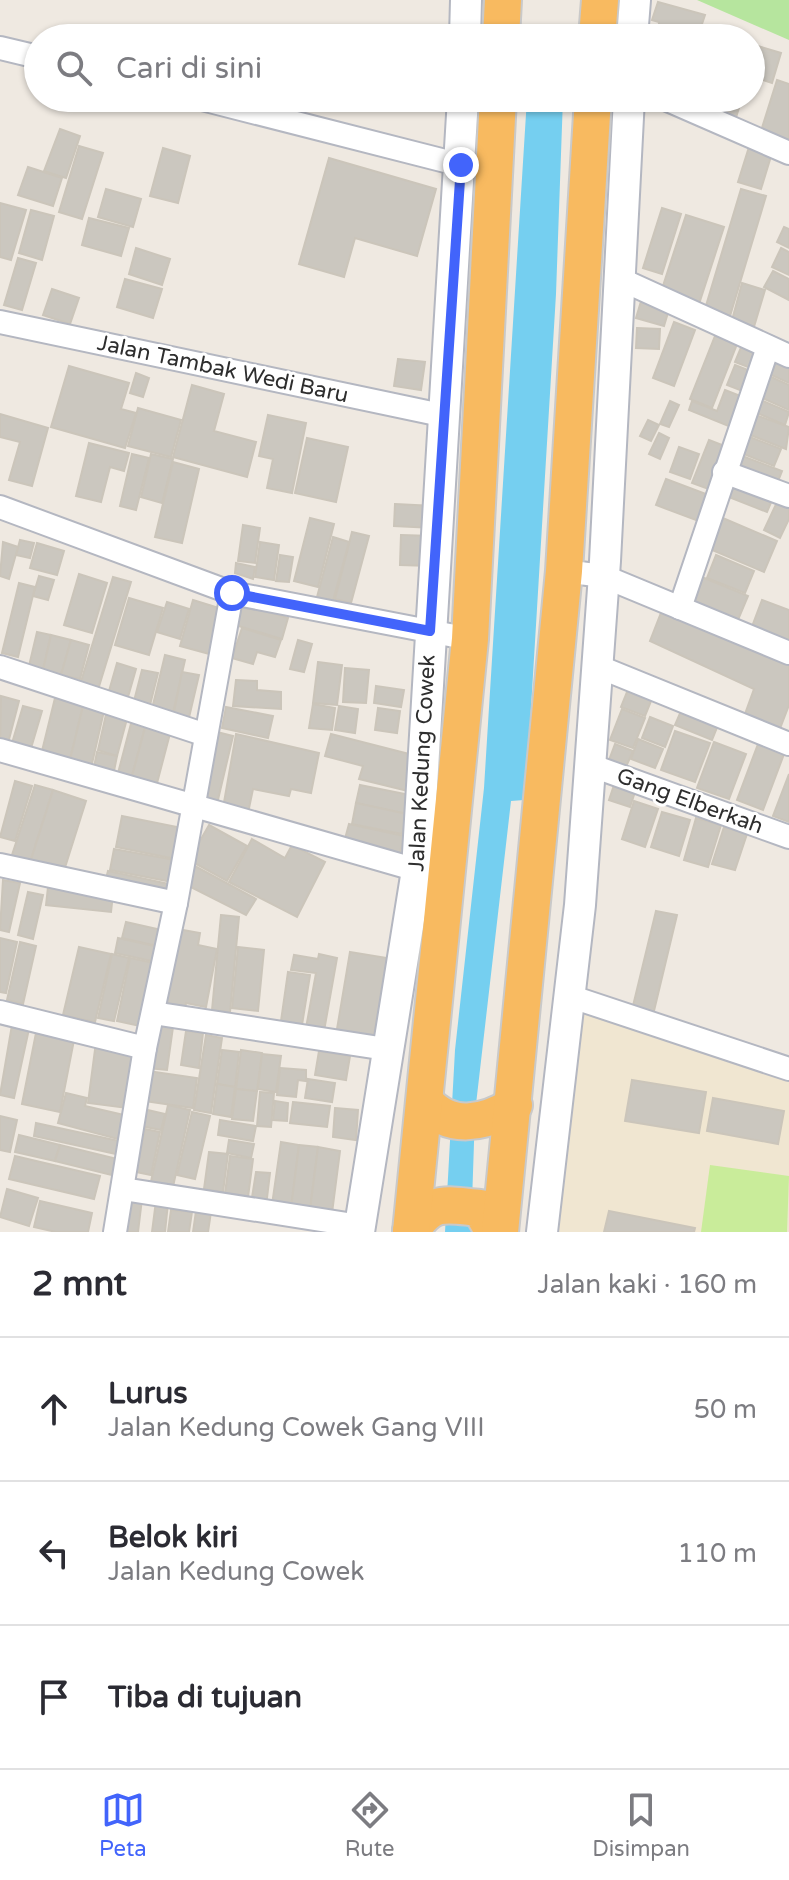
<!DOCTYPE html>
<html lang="id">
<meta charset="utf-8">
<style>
:root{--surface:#fff;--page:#f2f2f3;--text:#2b2b33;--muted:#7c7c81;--line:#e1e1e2;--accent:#4264fb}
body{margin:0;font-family:"Varela Round",sans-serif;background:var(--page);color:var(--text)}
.stop{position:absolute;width:24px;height:24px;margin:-18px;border:6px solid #4264fb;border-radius:50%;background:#fff}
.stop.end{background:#4264fb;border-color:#fff;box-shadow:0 2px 8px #0008}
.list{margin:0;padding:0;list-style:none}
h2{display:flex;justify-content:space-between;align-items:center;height:104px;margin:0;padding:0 32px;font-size:34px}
h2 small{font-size:26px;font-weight:400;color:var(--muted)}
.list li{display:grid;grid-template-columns:52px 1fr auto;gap:24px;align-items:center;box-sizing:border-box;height:144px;padding:0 32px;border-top:2px solid var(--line)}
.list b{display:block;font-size:30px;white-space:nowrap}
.list p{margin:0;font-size:26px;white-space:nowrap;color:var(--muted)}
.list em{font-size:26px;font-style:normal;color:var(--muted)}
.icon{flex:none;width:44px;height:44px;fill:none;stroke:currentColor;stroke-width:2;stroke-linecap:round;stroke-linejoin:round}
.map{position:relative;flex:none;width:789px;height:1232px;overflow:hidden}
.search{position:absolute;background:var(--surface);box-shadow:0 2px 6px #0004;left:24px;right:24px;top:24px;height:88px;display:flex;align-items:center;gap:20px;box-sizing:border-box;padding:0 28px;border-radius:44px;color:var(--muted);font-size:30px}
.sheet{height:536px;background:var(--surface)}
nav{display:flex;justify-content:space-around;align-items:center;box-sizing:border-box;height:112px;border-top:2px solid var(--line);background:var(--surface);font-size:22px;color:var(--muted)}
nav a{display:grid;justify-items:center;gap:4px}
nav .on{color:var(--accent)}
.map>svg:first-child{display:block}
.education{fill:#f0e6d1}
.green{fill:#b6e59e}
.pitch{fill:#c9ec9a}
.water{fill:#75cff0}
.building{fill:#cbc7bf;stroke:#cbc5ba;stroke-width:2}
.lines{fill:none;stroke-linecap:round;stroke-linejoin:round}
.minor-casing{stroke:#b4b7c1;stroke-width:26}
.secondary-casing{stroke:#b4b7c1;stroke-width:34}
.trunk-casing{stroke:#c9c9c9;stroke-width:40}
.minor{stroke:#fff;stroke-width:22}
.secondary{stroke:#fff;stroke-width:30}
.trunk{stroke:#f8ba60;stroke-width:36}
.route{stroke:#4264fb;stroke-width:10}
.labels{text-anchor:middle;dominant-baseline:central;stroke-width:6;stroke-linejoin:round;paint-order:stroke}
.street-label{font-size:22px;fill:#2e2e2e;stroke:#fff}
</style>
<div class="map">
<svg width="789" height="1232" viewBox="0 0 789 1232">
<rect width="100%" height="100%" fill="#efe9e1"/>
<polygon class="education" points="569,996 789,1069 789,1232 542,1232"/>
<polygon class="green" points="697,0 789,0 789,40"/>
<polygon class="pitch" points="710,1165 789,1176 787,1232 701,1232"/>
<polygon class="water" points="527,98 563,98 556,294 527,774 524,800 511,801 475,1113 471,1232 445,1232 455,1050 484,788"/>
<g class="building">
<polygon points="658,2 705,15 699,33 687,30 687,38 658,38 659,22 652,20"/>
<polygon points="751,44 781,53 772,83 751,76"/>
<polygon points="777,80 789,84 789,140 761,131"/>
<polygon points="723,98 742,98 734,124 717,119"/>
<polygon points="60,129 80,136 66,178 44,171"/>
<polygon points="79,146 103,153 82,219 59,212"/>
<polygon points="749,147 772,153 761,189 738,182"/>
<polygon points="163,148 190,156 178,203 150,196"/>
<polygon points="329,158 436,189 417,256 355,238 344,277 299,264"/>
<polygon points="28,167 62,178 53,206 18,195"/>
<polygon points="106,189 141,199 133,227 98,217"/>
<polygon points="741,189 766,196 730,316 705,309"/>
<polygon points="0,203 26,210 11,260 0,257"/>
<polygon points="662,208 681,214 662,274 643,268"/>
<polygon points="31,210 54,216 42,260 19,253"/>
<polygon points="686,215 724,227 699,304 661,292"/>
<polygon points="89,218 129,228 121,256 82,245"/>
<polygon points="784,227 789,229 789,248 777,242"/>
<polygon points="136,248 170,259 162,285 129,274"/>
<polygon points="781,248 789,252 789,275 772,267"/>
<polygon points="18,258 36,263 22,310 4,305"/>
<polygon points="773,271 789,279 789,300 764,287"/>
<polygon points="125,279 162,289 153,318 117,307"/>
<polygon points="742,283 765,290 753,330 731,324"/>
<polygon points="52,289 79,298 70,324 43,315"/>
<polygon points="642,298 670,306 664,326 636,318"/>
<polygon points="674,322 695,330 674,386 653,378"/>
<polygon points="637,328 660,329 659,349 636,348"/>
<polygon points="715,336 737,344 712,408 690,399"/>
<polygon points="742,345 759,351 753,369 735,362"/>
<polygon points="775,353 789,360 789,383 767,373"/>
<polygon points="398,359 425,362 421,390 394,386"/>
<polygon points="735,365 753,372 745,392 727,385"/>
<polygon points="69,366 129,383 121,409 136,413 125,448 51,427"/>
<polygon points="136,373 149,378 143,397 130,393"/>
<polygon points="769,376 789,385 789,410 760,397"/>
<polygon points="192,385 224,394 214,431 256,442 247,477 173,457"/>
<polygon points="725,390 743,397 731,427 689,410 692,401 717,411"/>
<polygon points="756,398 789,412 785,425 750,410"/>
<polygon points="670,401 679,405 669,427 660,424"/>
<polygon points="138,408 181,420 171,457 128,446"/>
<polygon points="0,414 48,428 32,486 9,480 20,442 0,437"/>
<polygon points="753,414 789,427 786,449 745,433"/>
<polygon points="268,415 306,423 292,493 267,488 273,459 259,456"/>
<polygon points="648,420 659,425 651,441 640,436"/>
<polygon points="659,433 669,438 660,459 649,454"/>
<polygon points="747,436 781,449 774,466 741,453"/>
<polygon points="307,438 348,447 336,502 295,493"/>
<polygon points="709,440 730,448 714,491 692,483"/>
<polygon points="89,443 129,453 124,471 110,467 101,502 76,496"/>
<polygon points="679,447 699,454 690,479 670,472"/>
<polygon points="132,454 149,458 136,510 120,506"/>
<polygon points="151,454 173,459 162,503 141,497"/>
<polygon points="737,454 782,471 775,489 730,472"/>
<polygon points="173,462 199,469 182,543 155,537"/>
<polygon points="728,475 775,493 767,512 721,494"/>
<polygon points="666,479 714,497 704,523 656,505"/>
<polygon points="778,500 789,505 789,519 780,538 764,530"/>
<polygon points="395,504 434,506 433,528 394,526"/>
<polygon points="718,516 777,541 764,572 705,547"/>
<polygon points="310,518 334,524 318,587 294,581"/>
<polygon points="243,525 260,528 255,563 238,561"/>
<polygon points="352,532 369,536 351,603 335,599"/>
<polygon points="401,535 432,536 431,566 400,565"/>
<polygon points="333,537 349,542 333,601 317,597"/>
<polygon points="20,540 34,543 30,558 16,555"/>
<polygon points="3,542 18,547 9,579 0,576"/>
<polygon points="260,542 279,545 274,580 255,577"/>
<polygon points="37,543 64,551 57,575 30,568"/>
<polygon points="280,555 293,557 289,582 276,581"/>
<polygon points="716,555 754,571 745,593 707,578"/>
<polygon points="236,563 255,567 253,579 235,573"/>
<polygon points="79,574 107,583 92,633 64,625"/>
<polygon points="697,575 748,596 735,627 684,607"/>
<polygon points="39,576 54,580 48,600 33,596"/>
<polygon points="113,577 131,582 97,693 79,688"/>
<polygon points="19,583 35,587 18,657 2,653"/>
<polygon points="129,598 163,608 149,655 115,645"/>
<polygon points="193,600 225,610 213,655 180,646"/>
<polygon points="762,600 789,610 789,646 750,632"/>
<polygon points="167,602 189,609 180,639 157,632"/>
<polygon points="238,603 288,618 282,639 232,624"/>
<polygon points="664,605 789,662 789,705 779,731 745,714 754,689 650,641"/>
<polygon points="242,628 281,640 275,657 257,652 253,664 232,658"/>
<polygon points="37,632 51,635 43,670 29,666"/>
<polygon points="51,635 71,640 61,675 43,670"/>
<polygon points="71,640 89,645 80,679 61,675"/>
<polygon points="298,640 312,644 304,672 290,669"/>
<polygon points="165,655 185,660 173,713 152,709"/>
<polygon points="318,662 342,665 337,705 313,703"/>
<polygon points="117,663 136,669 128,697 109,691"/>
<polygon points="345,668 369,670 366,703 343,702"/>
<polygon points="142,670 158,673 150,705 134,701"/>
<polygon points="182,672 199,675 187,726 172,722"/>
<polygon points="236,680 257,681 257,690 281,692 281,709 233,706"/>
<polygon points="376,686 404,690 401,707 374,703"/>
<polygon points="629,687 653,696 645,716 621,707"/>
<polygon points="1,696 19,701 6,751 0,749"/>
<polygon points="55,698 83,706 69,764 41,755"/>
<polygon points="313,704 335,708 332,730 309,728"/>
<polygon points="684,704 720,720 712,740 675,725"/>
<polygon points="23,706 42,711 29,755 10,750"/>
<polygon points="83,706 104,711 91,768 69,764"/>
<polygon points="339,706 358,709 355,733 335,730"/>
<polygon points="226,707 273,716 268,738 222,728"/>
<polygon points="378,708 400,711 397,733 375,730"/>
<polygon points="622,709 645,718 633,748 610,740"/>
<polygon points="107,710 128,715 117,756 98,750"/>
<polygon points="133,716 147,720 131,780 117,777"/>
<polygon points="650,717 673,726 665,747 642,738"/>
<polygon points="147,720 172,726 156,787 131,780"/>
<polygon points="213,731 233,736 217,804 197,799"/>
<polygon points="675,731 710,743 695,782 661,770"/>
<polygon points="236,734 319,753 311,793 291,789 289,796 253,789 248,813 223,808"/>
<polygon points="331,734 417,756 408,791 359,779 363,766 325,756"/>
<polygon points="638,739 663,749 655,768 631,759"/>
<polygon points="714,742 746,754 729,799 697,788"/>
<polygon points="615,744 633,751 625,769 608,763"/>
<polygon points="758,744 784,754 763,810 737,800"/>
<polygon points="97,752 117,756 113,776 93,772"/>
<polygon points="789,774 789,822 773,816"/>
<polygon points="15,781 32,786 15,841 0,837"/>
<polygon points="615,782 636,789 630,807 609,800"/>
<polygon points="35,785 53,790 29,866 10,861"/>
<polygon points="360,785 410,795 407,814 356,803"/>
<polygon points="53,790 86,801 62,877 29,866"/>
<polygon points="634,801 658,809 645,847 622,839"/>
<polygon points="356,803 407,814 402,834 352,824"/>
<polygon points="662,812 690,820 679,856 651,847"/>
<polygon points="122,816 182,828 176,859 116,847"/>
<polygon points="696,818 721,825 708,867 684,860"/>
<polygon points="349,824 404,836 398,861 345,839"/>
<polygon points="209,825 247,846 227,881 189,860"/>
<polygon points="724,827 747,834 735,870 712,864"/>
<polygon points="252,839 285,858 292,845 325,862 297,917 229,882"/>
<polygon points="114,849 175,860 172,882 110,870"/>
<polygon points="191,864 256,899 246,915 181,882"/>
<polygon points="108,871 169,884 166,899 104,886"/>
<polygon points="3,880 20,883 9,932 0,930"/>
<polygon points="48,887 113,894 111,912 46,905"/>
<polygon points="28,892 43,895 33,939 18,935"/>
<polygon points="656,911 677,915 653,1015 632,1010"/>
<polygon points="221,915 239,917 230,1012 212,1010"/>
<polygon points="126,922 166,931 162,947 122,938"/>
<polygon points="172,928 200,933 198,945 217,949 206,1007 186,1003 185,1009 157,1004"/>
<polygon points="0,938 17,942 6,993 0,992"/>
<polygon points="118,938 159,947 156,962 115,953"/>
<polygon points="20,942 36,946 23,1004 7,1000"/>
<polygon points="79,947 111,954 95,1022 63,1015"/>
<polygon points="238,947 264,950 258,1011 232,1008"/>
<polygon points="350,952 387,958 373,1041 336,1035"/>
<polygon points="112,954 129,958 114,1021 98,1018"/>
<polygon points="319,954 337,958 324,1031 306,1028 316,973 291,970 294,955 318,959"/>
<polygon points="130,958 159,964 145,1027 117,1021"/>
<polygon points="288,972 310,975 302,1025 281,1021"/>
<polygon points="153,1024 173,1027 167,1070 148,1068"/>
<polygon points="12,1025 29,1029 14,1098 0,1095"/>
<polygon points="186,1031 203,1033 199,1068 181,1065"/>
<polygon points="36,1033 74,1040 60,1112 22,1104"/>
<polygon points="206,1035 222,1038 211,1113 194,1110"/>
<polygon points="96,1042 135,1047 127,1108 88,1103"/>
<polygon points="222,1050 239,1052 235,1087 217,1084"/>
<polygon points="241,1050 262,1053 257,1091 236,1089"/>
<polygon points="319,1051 350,1056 346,1080 315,1075"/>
<polygon points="262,1054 281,1056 276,1092 258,1089"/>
<polygon points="280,1068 306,1070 306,1081 298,1080 296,1097 277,1095"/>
<polygon points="148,1071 197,1078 193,1108 144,1101"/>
<polygon points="308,1079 335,1083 332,1102 305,1098"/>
<polygon points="632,1080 706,1092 699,1133 625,1121"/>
<polygon points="217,1084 235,1087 231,1117 213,1114"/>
<polygon points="236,1089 257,1091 253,1121 232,1119"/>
<polygon points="260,1092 274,1093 271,1127 257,1126"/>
<polygon points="66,1093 87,1098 85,1106 124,1115 118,1139 58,1123"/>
<polygon points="713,1098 784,1111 778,1144 707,1131"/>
<polygon points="275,1101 288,1103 287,1121 273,1120"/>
<polygon points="293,1102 330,1106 327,1127 290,1123"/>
<polygon points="168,1105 190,1110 172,1191 150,1186"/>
<polygon points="139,1108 165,1114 161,1130 135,1125"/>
<polygon points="335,1108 358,1110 356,1140 333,1137"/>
<polygon points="192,1112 210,1116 195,1179 177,1175"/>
<polygon points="0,1116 17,1120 10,1152 0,1150"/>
<polygon points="220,1120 256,1126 253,1141 218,1135"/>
<polygon points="36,1123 119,1141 116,1154 34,1136"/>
<polygon points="145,1129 160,1132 151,1175 136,1172"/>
<polygon points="19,1135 60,1145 55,1161 15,1152"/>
<polygon points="229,1140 254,1144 251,1158 227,1153"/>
<polygon points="281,1142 299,1145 291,1208 272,1205"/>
<polygon points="60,1145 117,1159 112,1175 55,1161"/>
<polygon points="299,1145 318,1147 310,1210 291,1208"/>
<polygon points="318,1147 340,1151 332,1213 310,1210"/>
<polygon points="209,1152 228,1154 223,1192 204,1189"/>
<polygon points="15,1156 100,1176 94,1199 9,1179"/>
<polygon points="230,1156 253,1159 248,1197 225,1193"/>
<polygon points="256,1172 270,1173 266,1206 251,1204"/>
<polygon points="7,1189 38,1198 29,1226 0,1217"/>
<polygon points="125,1197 142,1199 138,1232 120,1232"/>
<polygon points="40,1201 92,1213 88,1232 56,1232 34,1227"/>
<polygon points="156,1201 168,1203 165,1232 152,1232"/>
<polygon points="171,1210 192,1212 189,1232 168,1232"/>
<polygon points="196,1211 211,1212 208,1232 193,1232"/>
<polygon points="609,1211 695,1228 694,1232 604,1232"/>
</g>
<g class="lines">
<defs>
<g id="minor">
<polyline points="0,48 38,57"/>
<polyline points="198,98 461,165"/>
<polyline points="663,98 789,153"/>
<polyline points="620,279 789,356"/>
<polyline points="0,322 446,416"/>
<polyline points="724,472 789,496"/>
<polyline points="0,507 232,593 470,639"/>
<polyline points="564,571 603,576 789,653"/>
<polyline points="680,608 768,347"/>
<polyline points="597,666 789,744"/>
<polyline points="0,667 206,735"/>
<polyline points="0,750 417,870"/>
<polyline points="590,765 789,837"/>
<polyline points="0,865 176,903"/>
<polyline points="569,996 789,1069"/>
<polyline points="0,1012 145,1048"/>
<polyline points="153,1013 386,1049"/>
<polyline points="123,1189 360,1226"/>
<polyline points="115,1232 145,1048 176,903 232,593"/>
</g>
<g id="secondary">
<polyline points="465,38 466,0"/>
<polyline points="632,38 635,0"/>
<polyline points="359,1232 417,870 463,98"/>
<polyline points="542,1232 580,905 605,561 629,98"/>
</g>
<g id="trunk">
<polyline points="501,38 503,0"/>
<polyline points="597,38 600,0"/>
<path d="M425 1101C448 1131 485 1124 514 1105"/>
<path d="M411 1231C433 1198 445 1205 480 1208L494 1232"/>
<polyline points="411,1232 470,639 498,98"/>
<polyline points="500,1232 564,571 593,98"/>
</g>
</defs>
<use href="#minor" class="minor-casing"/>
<use href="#secondary" class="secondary-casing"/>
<use href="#trunk" class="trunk-casing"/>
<use href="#minor" class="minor"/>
<use href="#secondary" class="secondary"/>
<use href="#trunk" class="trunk"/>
</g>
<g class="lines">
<polyline class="route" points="232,593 430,631 461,165"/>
</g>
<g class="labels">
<g class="street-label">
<text transform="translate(223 369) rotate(12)">Jalan Tambak Wedi Baru</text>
<text transform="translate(422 763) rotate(-87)">Jalan Kedung Cowek</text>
<text transform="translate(690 801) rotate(20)">Gang Elberkah</text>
</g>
</g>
</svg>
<div class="stop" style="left:232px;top:593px"></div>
<div class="stop end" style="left:461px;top:165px"></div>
<div class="search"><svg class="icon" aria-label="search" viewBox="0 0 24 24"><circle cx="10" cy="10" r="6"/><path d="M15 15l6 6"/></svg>Cari di sini</div>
</div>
<section class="sheet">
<h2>2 mnt<small>Jalan kaki · 160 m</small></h2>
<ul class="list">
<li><svg class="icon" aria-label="ahead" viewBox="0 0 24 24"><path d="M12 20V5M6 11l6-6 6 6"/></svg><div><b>Lurus</b><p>Jalan Kedung Cowek Gang VIII</p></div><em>50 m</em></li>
<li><svg class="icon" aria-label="left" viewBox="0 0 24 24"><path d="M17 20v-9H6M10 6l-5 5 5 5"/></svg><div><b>Belok kiri</b><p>Jalan Kedung Cowek</p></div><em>110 m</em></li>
<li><svg class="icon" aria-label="arrive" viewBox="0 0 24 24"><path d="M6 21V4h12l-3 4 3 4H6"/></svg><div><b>Tiba di tujuan</b></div></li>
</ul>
</section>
<nav>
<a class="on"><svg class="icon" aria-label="map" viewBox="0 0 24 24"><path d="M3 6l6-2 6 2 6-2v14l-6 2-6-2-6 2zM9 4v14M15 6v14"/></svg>Peta</a>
<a><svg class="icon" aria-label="directions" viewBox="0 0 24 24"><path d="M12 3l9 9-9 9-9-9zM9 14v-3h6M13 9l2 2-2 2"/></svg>Rute</a>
<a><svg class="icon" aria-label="saved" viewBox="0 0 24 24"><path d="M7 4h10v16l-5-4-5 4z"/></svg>Disimpan</a>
</nav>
